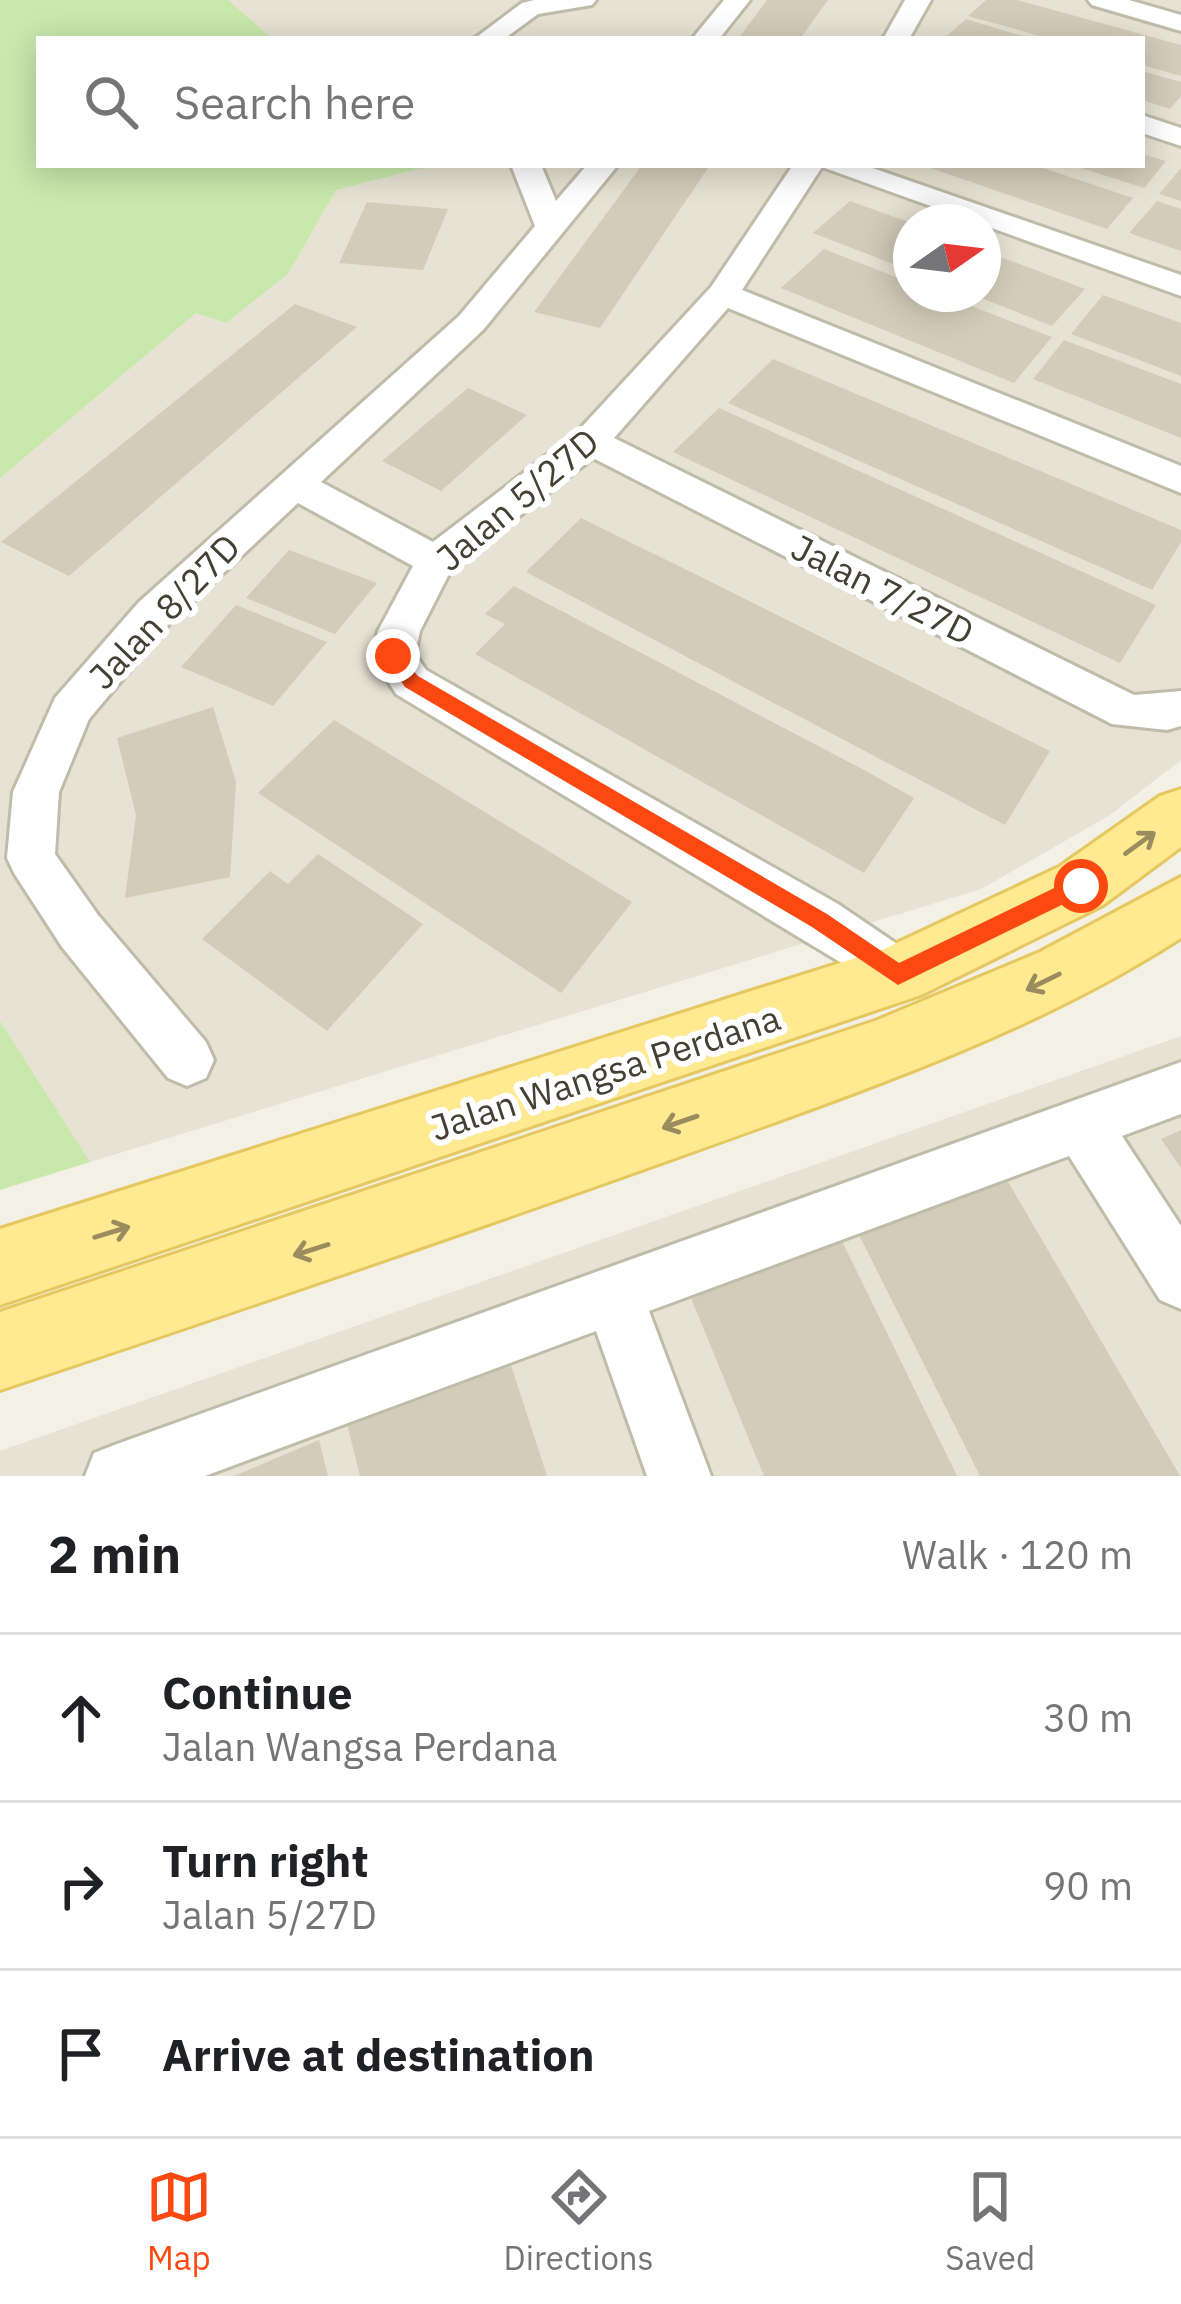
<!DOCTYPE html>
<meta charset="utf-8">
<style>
:root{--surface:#fff;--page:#f2f2f2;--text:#202124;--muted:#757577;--line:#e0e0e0;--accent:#fc4912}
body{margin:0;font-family:"IBM Plex Sans",sans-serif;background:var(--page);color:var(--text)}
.compass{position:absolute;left:893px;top:204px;width:108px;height:108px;border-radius:50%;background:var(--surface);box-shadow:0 6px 30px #0003;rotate:76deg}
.stop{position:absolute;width:36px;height:36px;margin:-27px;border:9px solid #fc4912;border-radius:50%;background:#fff}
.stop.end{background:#fc4912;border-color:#fff;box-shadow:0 3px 12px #0008}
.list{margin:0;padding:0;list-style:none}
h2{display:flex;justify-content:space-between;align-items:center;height:156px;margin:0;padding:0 48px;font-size:51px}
h2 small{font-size:39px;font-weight:400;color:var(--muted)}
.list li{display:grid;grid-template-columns:78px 1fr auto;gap:36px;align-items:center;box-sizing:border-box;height:168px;padding:0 48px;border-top:3px solid var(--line)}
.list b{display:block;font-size:45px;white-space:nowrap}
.list p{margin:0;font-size:39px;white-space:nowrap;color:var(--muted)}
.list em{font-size:39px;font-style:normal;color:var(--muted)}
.icon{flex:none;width:66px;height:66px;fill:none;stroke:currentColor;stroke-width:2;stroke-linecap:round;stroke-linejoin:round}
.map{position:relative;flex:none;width:1181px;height:1476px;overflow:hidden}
.search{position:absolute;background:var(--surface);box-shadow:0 6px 30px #0003;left:36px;right:36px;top:36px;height:132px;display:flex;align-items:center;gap:30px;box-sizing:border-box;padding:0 42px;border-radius:0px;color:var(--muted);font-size:45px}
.sheet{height:660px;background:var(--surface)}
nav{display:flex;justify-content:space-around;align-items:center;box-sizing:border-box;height:168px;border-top:3px solid var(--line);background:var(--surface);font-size:33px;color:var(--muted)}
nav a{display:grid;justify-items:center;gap:6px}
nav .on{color:var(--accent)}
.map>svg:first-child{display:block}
.residential{fill:#e7e2d3;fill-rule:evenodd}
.green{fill:#c8e8ac}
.building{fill:#d4ccba}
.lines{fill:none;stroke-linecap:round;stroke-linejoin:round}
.minor-casing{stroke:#c1bbaa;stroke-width:6}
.major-casing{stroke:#e5c860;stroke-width:6}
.minor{fill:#fff;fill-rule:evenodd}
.major{fill:#ffe991;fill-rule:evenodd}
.oneway{stroke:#998c5e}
.route{fill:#fc4912}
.labels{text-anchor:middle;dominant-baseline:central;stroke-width:12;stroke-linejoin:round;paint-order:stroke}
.street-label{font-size:36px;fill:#454034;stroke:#fff}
</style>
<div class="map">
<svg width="1181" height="1476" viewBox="0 0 1181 1476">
<rect width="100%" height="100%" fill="#f3f0e5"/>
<g class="residential">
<path d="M228 0H1181V760L1110 815 981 889 90 1162 0 1021V478L196 313 226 323 288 274 336 190 418 169 475 165H1142V39H273ZM911 222H983V294H911Z"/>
<polygon points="1181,1036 1181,1476 0,1476 0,1451"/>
</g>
<g class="green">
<polygon points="0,0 228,0 273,39 39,39 39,165 476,165 418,169 336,190 288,274 226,323 196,313 0,478"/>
<polygon points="0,1021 90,1162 0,1190"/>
</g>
<g class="building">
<polygon points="767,0 828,0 800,39 738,39"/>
<polygon points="986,0 1017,0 1181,45 1181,76 1142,65 1142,39 1051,39 968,16"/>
<polygon points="966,19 1029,38 1029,39 943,39"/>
<polygon points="1142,71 1181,82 1181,96 1170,109 1142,100"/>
<polygon points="1142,154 1166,161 1144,188 1075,166 1142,165"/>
<polygon points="642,165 710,165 600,328 534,312"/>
<polygon points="922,165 1034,165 1133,198 1107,229"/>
<polygon points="1181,168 1181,201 1159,194"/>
<polygon points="850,201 911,223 911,271 813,233"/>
<polygon points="1157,201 1181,209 1181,251 1129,233"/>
<polygon points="367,202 448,209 423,270 339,263"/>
<polygon points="824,249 911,283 911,294 940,294 1052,337 1014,383 781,288"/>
<polygon points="983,251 1025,266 1085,289 1052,326 971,294 983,294"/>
<polygon points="1103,295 1181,323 1181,376 1071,334"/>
<polygon points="295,304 357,327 69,576 1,542"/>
<polygon points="1064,340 1181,384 1181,438 1033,379"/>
<polygon points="773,359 1181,530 1181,542 1152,590 728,403"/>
<polygon points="468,388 527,415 441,491 382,461"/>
<polygon points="719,408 930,503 1156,605 1120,663 673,452"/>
<polygon points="581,518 699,576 1050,751 1005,825 526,572"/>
<polygon points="289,550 377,583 335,634 246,598"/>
<polygon points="514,586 864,770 914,798 864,873 475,654 505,624 485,614"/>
<polygon points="236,605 327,642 273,706 181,667"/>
<polygon points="213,707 236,782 230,877 125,898 136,815 117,738"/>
<polygon points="334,720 632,902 561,993 258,793"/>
<polygon points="318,854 423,924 327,1031 202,939 270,871 288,884"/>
<polygon points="1181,1130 1181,1168 1161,1139"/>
<polygon points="1000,1168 1180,1476 980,1476 856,1229"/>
<polygon points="839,1235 957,1476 764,1476 691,1298"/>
<polygon points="508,1356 547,1476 360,1476 347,1424"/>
<polygon points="319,1440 328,1476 234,1476"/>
</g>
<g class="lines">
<defs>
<g id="minor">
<polygon points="534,0 596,0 592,5 538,14 504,39 474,39 522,3"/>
<polygon points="724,0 750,0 719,39 692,39"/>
<polygon points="905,0 931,0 909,39 883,39"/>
<polygon points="1088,0 1129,0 1181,15 1181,31 1092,5"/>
<polygon points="1142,115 1181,128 1181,146 1142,133"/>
<polygon points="511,165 541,165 556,201 587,165 618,165 483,330 321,482 433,542 577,432 711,287 793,165 864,165 1181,275 1181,296 822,167 742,290 1181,466 1181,493 728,308 614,438 1134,695 1181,691 1181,726 1167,730 1112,724 593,458 451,570 420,631 415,654 426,670 838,904 916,957 924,974 916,991 898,997 396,694 372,656 378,631 413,566 298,503 169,624 89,719 59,792 55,854 98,915 206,1042 214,1060 206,1078 187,1086 168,1078 62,947 14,873 7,858 13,792 55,698 139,602 459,316 535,226"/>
<polygon points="1181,1062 1181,1114 1122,1136 1181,1226 1181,1309 1160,1300 1069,1156 649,1311 711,1476 647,1476 596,1331 205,1476 85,1476 94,1453 117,1444"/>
</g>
<g id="major">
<polygon points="1181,789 1181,847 1103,905 921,995 0,1305 0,1229 884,949 1059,867 1160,796"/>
<path d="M1181 877V938C1027 1037 852 1094 681 1156 455 1237 228 1314 0 1390V1312L875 1021 1040 952Z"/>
</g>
</defs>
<use href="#minor" class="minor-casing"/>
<use href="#major" class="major-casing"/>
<use href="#minor" class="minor"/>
<use href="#major" class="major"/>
</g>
<defs><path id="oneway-shaft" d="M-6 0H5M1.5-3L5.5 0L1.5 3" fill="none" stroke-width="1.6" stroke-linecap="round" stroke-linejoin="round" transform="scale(3)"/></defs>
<g class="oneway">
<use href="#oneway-shaft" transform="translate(1140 843) rotate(-36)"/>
<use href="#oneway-shaft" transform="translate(1043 982) rotate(154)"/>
<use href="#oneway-shaft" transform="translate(680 1122) rotate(161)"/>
<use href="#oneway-shaft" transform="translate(112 1232) rotate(-17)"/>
<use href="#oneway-shaft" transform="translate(311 1250) rotate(162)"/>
</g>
<polygon class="route" points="393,649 418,676 827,914 899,963 1073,879 1088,879 1091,886 1088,892 898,985 812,927 405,687 384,656"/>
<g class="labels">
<g class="street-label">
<text transform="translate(517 499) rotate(-40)">Jalan 5/27D</text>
<text transform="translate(883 589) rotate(27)">Jalan 7/27D</text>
<text transform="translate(164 611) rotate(-46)">Jalan 8/27D</text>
<text transform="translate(605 1072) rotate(-18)">Jalan Wangsa Perdana</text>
</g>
</g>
</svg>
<svg class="compass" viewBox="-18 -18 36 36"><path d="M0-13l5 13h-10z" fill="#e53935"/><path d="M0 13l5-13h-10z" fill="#757577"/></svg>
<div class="stop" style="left:1081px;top:886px"></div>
<div class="stop end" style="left:393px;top:656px"></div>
<div class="search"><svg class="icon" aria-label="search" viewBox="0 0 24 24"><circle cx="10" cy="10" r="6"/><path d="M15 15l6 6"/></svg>Search here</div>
</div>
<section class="sheet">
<h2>2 min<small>Walk · 120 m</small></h2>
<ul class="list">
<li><svg class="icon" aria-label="ahead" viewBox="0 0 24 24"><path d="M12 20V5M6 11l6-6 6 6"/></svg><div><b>Continue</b><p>Jalan Wangsa Perdana</p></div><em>30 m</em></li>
<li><svg class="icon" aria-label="right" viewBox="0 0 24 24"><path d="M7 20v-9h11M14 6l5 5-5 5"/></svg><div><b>Turn right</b><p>Jalan 5/27D</p></div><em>90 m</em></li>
<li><svg class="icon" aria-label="arrive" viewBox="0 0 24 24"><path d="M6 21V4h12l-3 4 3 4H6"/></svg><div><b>Arrive at destination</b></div></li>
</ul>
</section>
<nav>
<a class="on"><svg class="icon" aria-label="map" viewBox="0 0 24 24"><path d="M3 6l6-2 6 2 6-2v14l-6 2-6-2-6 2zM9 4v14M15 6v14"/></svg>Map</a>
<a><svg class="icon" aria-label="directions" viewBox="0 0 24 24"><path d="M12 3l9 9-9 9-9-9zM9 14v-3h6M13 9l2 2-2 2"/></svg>Directions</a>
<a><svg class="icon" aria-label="saved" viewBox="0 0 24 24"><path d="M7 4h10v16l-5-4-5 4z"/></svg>Saved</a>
</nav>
